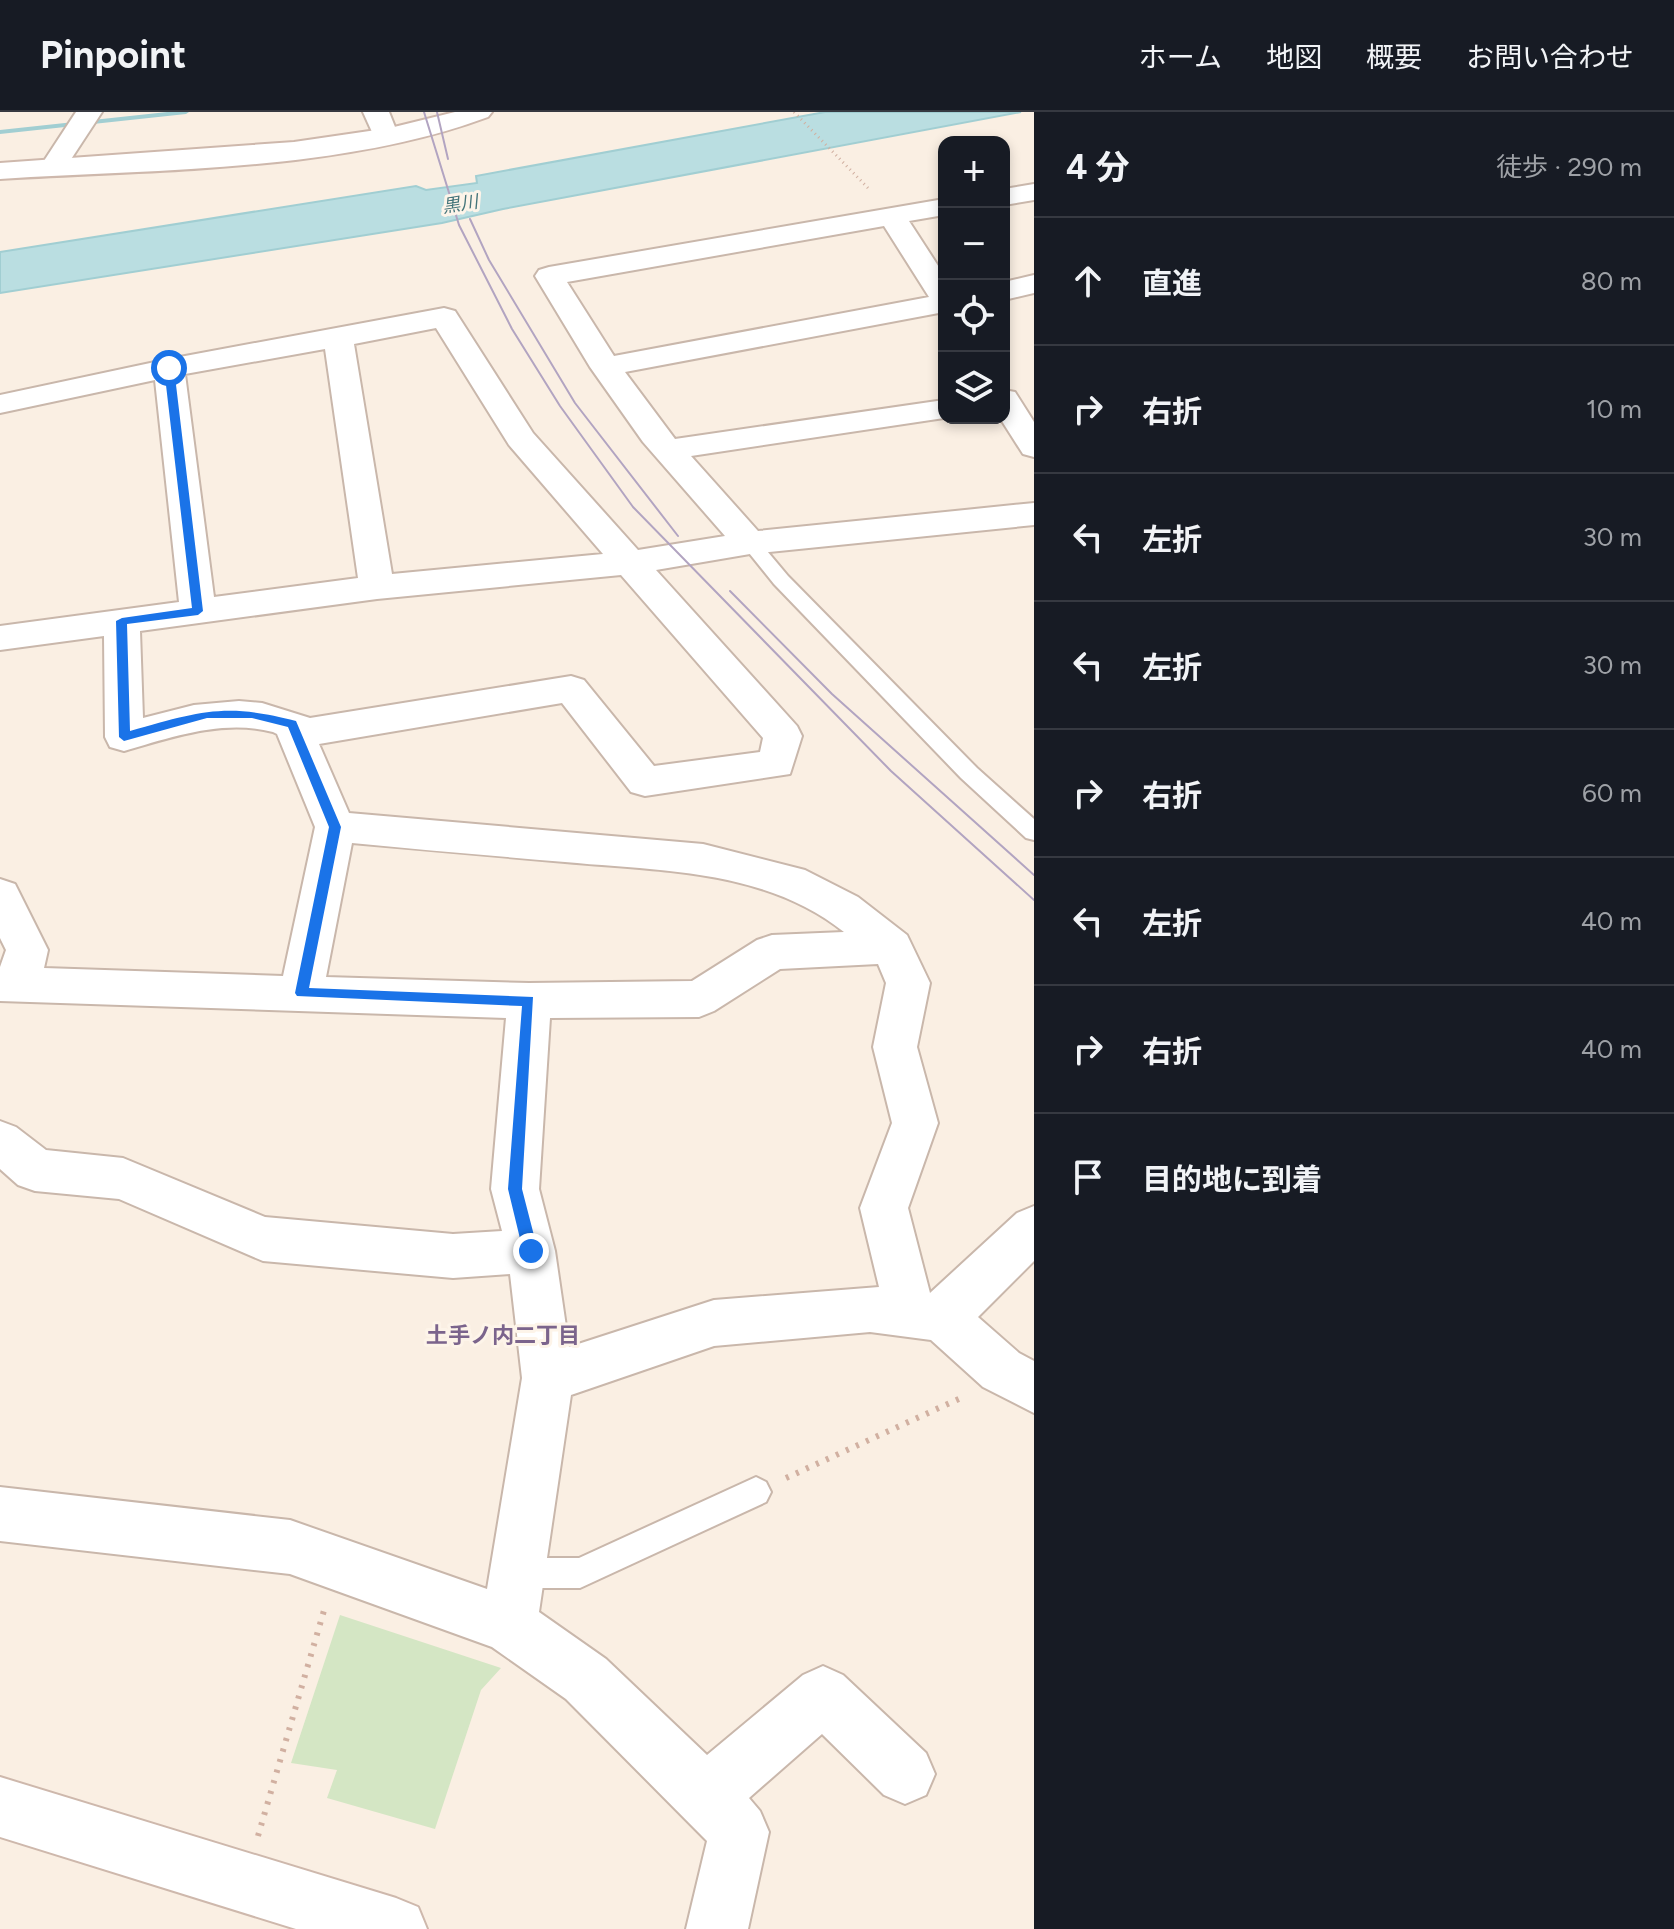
<!DOCTYPE html>
<html lang="ja">
<meta charset="utf-8">
<style>
:root{--surface:#171b24;--page:#20242c;--text:#f1f3f6;--muted:#9ea1a6;--line:#363941}
body{margin:0;font-family:Figtree,"Noto Sans JP",sans-serif;background:var(--page);color:var(--text)}
.controls{position:absolute;right:24px;top:24px;display:grid;overflow:hidden;border-radius:16px;box-shadow:0 4px 12px #0003}
.controls button{width:72px;height:72px;display:grid;place-items:center;padding:0;border:0;border-bottom:2px solid var(--line);background:var(--surface);color:var(--text);font:40px sans-serif}
.stop{position:absolute;width:24px;height:24px;margin:-18px;border:6px solid #1a73e8;border-radius:50%;background:#fff}
.stop.end{background:#1a73e8;border-color:#fff;box-shadow:0 2px 8px #0008}
.list{margin:0;padding:0;list-style:none}
h2{display:flex;justify-content:space-between;align-items:center;height:104px;margin:0;padding:0 32px;font-size:34px}
h2 small{font-size:26px;font-weight:400;color:var(--muted)}
.list li{display:grid;grid-template-columns:52px 1fr auto;gap:24px;align-items:center;box-sizing:border-box;height:128px;padding:0 32px;border-top:2px solid var(--line)}
.list b{display:block;font-size:30px;white-space:nowrap}
.list em{font-size:26px;font-style:normal;color:var(--muted)}
.icon{flex:none;width:44px;height:44px;fill:none;stroke:currentColor;stroke-width:2;stroke-linecap:round;stroke-linejoin:round}
.map{position:relative;flex:none;width:1034px;height:1817px;overflow:hidden}
header{display:flex;align-items:center;gap:48px;box-sizing:border-box;height:112px;padding:0 40px;background:var(--surface);border-bottom:2px solid var(--line)}
header strong{font-size:38px}
nav{display:flex;gap:44px;margin-inline-start:auto;font-size:28px}
main{display:flex}
aside{flex:1;background:var(--surface)}
.map>svg:first-child{display:block}
.green{fill:#d4e6c4}
.water{fill:#badee1;stroke:#a1ced2;stroke-width:2}
.lines{fill:none;stroke-linecap:round;stroke-linejoin:round}
.stream{fill:#a1ced2;fill-rule:evenodd}
.lane-casing{stroke:#c9b7ab;stroke-width:4}
.street-casing{stroke:#c9b7ab;stroke-width:4}
.secondary-casing{stroke:#ceb8ac;stroke-width:4}
.path-far1{stroke:#d1b0a1;stroke-width:3;stroke-dasharray:1 4;stroke-linecap:butt}
.path{stroke:#d1b0a1;stroke-width:6;stroke-dasharray:3 8;stroke-linecap:butt}
.lane{fill:#fff;fill-rule:evenodd}
.street{fill:#fff;fill-rule:evenodd}
.secondary{fill:#fff;fill-rule:evenodd}
.tram{stroke:#b2a4c1;stroke-width:2}
.route{fill:#1a73e8}
.labels{text-anchor:middle;dominant-baseline:central;stroke-width:6;stroke-linejoin:round;paint-order:stroke}
.far-water-label{font-size:18px;font-style:italic;fill:#45757a;stroke:#fdf4e9}
.neighbourhood-label{font-size:22px;font-weight:bold;fill:#7b648c;stroke:#fdf4e9}
</style>
<header>
<strong>Pinpoint</strong>
<nav><a>ホーム</a><a>地図</a><a>概要</a><a>お問い合わせ</a></nav>
</header>
<main>
<div class="map">
<svg width="1034" height="1817" viewBox="0 0 1034 1817">
<rect width="100%" height="100%" fill="#faefe3"/>
<polygon class="green" points="340,1503 501,1556 481,1578 435,1717 327,1686 337,1658 291,1651"/>
<polygon class="water" points="825,0 1021,0 503,97 442,111 0,181 0,140 416,74 426,78 477,71 476,64"/>
<g class="lines">
<polygon class="stream" points="167,0 189,0 186,2 0,22 0,18"/>
<defs>
<g id="lane">
<polygon points="750,425 757,427 788,464 977,656 1034,707 1034,728 1026,726 961,666 774,472 741,431"/>
<polygon points="756,1365 766,1370 771,1380 766,1390 580,1476 519,1476 508,1472 504,1461 508,1450 519,1446 579,1446"/>
</g>
<g id="street">
<polygon points="76,0 102,0 62,61 44,61 40,55"/>
<polygon points="363,0 389,0 399,25 395,31 377,31"/>
<polygon points="1034,72 1034,88 1004,93 1004,77"/>
<path d="M944 87V103L909 109 944 163V200L625 260 675 327 944 288V306L691 344 758 419 1034 391V413L750 442 656 458 797 614 802 624 790 662 645 684 631 680 562 591 319 632 349 701 703 732 805 758 858 785 907 823 930 871 917 935 938 1011 908 1096 930 1181 1017 1101 1034 1094V1149L978 1205 1019 1241 1034 1249V1301L983 1275 931 1228 870 1220 714 1234 571 1283 539 1500 606 1547 707 1643 803 1563 823 1554 843 1563 926 1641 935 1662 926 1683 905 1692 884 1683 822 1622 749 1686 760 1699 769 1720 748 1817H686L707 1729 566 1587 492 1535 290 1462 0 1429V1375L290 1408 487 1477 522 1266 510 1162 453 1166 263 1149 119 1087 35 1079 18 1073 0 1057V1009L16 1015 46 1038 123 1046 265 1105 453 1122 502 1119 491 1077 506 906 0 889V855L6 838 0 826V767L15 772 48 838 44 856 283 864 315 715 277 622 273 620C223 607 172 625 124 639L110 635 105 625 104 524 0 538V514L179 490 155 268 0 301V283L169 247 444 196 455 199 533 321 638 438 725 424 643 330 590 255 535 164 539 158 549 155ZM884 114 929 185 614 244 567 170ZM436 216 509 333 603 442 392 462 354 232ZM325 237 358 466 214 485 185 262ZM621 463 763 626 760 640 654 654 584 568 571 564 310 606 262 591 239 589 194 593 143 606 140 519 377 487ZM352 731C423 738 494 744 565 750 659 759 766 757 844 820L772 823 757 828 692 869 529 871 326 865ZM878 852 886 871 873 935 892 1011 860 1096 879 1175 714 1188 569 1235 555 1139 539 1077 550 906 699 905 714 899 780 857Z"/>
<polygon points="1034,163 1034,181 1004,188 1004,170"/>
<polygon points="1004,278 1015,280 1034,310 1034,345 1023,342 1000,306 1004,306"/>
</g>
<g id="secondary">
<path d="M455 0H492L488 5C340 60 157 57 0 67V51L294 30 390 16Z"/>
<polygon points="0,1665 396,1786 418,1795 427,1817 296,1817 0,1725"/>
</g>
</defs>
<use href="#lane" class="lane-casing"/>
<use href="#street" class="street-casing"/>
<use href="#secondary" class="secondary-casing"/>
<polyline class="path-far1" points="794,0 869,77"/>
<g class="path">
<polyline points="786,1366 963,1285"/>
<polyline points="258,1724 325,1495"/>
</g>
<use href="#lane" class="lane"/>
<use href="#street" class="street"/>
<use href="#secondary" class="secondary"/>
<g class="tram">
<polyline points="424,0 459,113 512,217 560,294 633,395 891,659 1034,788"/>
<polyline points="437,0 448,47"/>
<polyline points="470,107 489,148 575,291 678,424"/>
<polyline points="730,479 832,582 1034,763"/>
</g>
</g>
<path class="route" d="M169 253 174 256 203 499 198 503 127 512 130 619C198 600 225 590 296 609L341 715 309 876 533 885 522 1077 538 1139 536 1144H526L523 1139 508 1077 522 894 297 884 295 881 329 715 288 615 252 606H207L124 629 119 625 116 509 122 506 192 496 164 256Z"/>
<g class="labels">
<g class="far-water-label">
<text transform="translate(460 92) rotate(-9)">黒川</text>
</g>
<g class="neighbourhood-label">
<text x="503" y="1223">土手ノ内二丁目</text>
</g>
</g>
</svg>
<div class="controls">
<button>+</button>
<button>−</button>
<button><svg class="icon" aria-label="locate" viewBox="0 0 24 24"><circle cx="12" cy="12" r="6"/><path d="M12 2v4M12 18v4M2 12h4M18 12h4"/></svg></button>
<button><svg class="icon" aria-label="layers" viewBox="0 0 24 24"><path d="M12 4l9 5-9 5-9-5zM3 14l9 5 9-5"/></svg></button>
</div>
<div class="stop" style="left:169px;top:256px"></div>
<div class="stop end" style="left:531px;top:1139px"></div>
</div>
<aside>
<h2>4 分<small>徒歩 · 290 m</small></h2>
<ul class="list">
<li><svg class="icon" aria-label="ahead" viewBox="0 0 24 24"><path d="M12 20V5M6 11l6-6 6 6"/></svg><div><b>直進</b></div><em>80 m</em></li>
<li><svg class="icon" aria-label="right" viewBox="0 0 24 24"><path d="M7 20v-9h11M14 6l5 5-5 5"/></svg><div><b>右折</b></div><em>10 m</em></li>
<li><svg class="icon" aria-label="left" viewBox="0 0 24 24"><path d="M17 20v-9H6M10 6l-5 5 5 5"/></svg><div><b>左折</b></div><em>30 m</em></li>
<li><svg class="icon" aria-label="left" viewBox="0 0 24 24"><path d="M17 20v-9H6M10 6l-5 5 5 5"/></svg><div><b>左折</b></div><em>30 m</em></li>
<li><svg class="icon" aria-label="right" viewBox="0 0 24 24"><path d="M7 20v-9h11M14 6l5 5-5 5"/></svg><div><b>右折</b></div><em>60 m</em></li>
<li><svg class="icon" aria-label="left" viewBox="0 0 24 24"><path d="M17 20v-9H6M10 6l-5 5 5 5"/></svg><div><b>左折</b></div><em>40 m</em></li>
<li><svg class="icon" aria-label="right" viewBox="0 0 24 24"><path d="M7 20v-9h11M14 6l5 5-5 5"/></svg><div><b>右折</b></div><em>40 m</em></li>
<li><svg class="icon" aria-label="arrive" viewBox="0 0 24 24"><path d="M6 21V4h12l-3 4 3 4H6"/></svg><div><b>目的地に到着</b></div></li>
</ul>
</aside>
</main>
